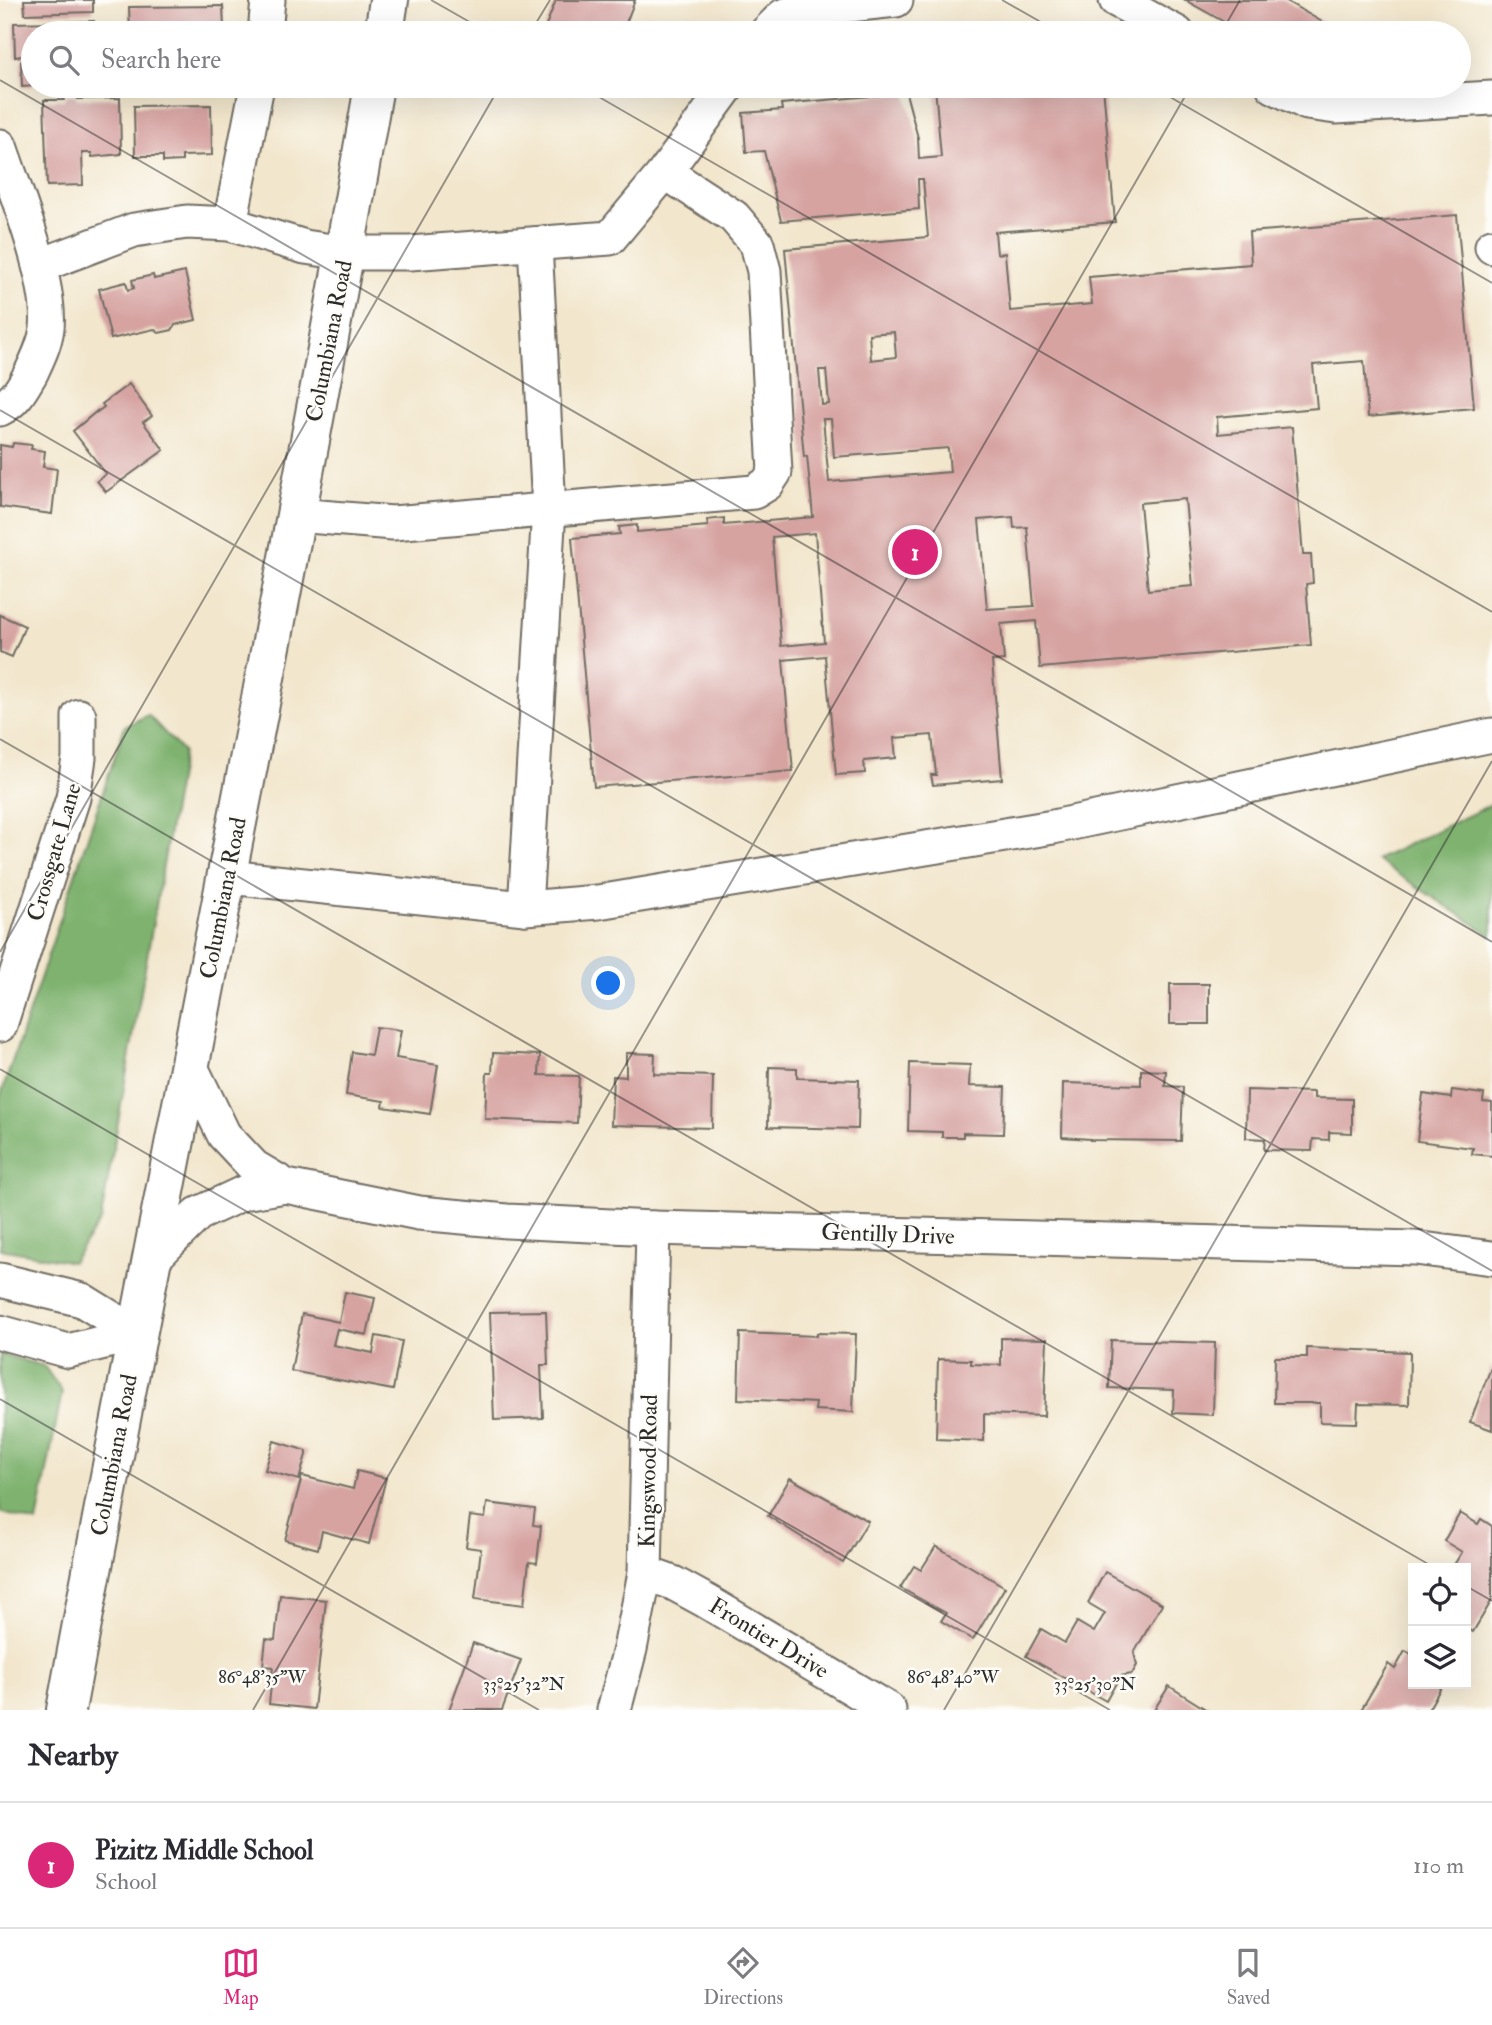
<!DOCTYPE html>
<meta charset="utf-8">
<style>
:root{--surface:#fff;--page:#f2f2f3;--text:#2b2b33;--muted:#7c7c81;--line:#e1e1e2;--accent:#db2777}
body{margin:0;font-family:"IM FELL Double Pica",serif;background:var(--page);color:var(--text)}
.controls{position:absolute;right:21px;bottom:21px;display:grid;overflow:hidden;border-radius:0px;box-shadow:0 7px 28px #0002}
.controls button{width:63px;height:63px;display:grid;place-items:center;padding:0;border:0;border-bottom:2px solid var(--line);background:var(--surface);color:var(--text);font:35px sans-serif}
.you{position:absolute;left:609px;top:984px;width:24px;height:24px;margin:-18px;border:5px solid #fff;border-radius:50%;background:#1a73e8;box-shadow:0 0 0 10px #1a73e833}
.badge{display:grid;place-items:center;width:46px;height:46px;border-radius:50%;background:var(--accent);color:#fff;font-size:23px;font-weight:700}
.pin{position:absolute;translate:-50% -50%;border:4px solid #fff;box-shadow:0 2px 7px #0006}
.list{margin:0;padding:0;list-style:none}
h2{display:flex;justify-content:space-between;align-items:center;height:91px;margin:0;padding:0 28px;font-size:30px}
h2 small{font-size:23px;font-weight:400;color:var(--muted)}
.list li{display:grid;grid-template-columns:46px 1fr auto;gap:21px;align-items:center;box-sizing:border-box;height:126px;padding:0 28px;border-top:2px solid var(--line)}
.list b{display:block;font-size:26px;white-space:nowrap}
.list p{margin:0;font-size:23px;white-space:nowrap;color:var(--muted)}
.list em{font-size:23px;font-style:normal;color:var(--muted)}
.icon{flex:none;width:38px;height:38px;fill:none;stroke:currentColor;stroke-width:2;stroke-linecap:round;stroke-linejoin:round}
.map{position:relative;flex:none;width:1492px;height:1710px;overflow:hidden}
.search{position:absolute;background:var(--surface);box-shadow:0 7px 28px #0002;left:21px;right:21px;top:21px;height:77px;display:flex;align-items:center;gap:18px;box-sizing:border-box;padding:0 24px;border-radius:38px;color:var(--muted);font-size:26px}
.sheet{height:217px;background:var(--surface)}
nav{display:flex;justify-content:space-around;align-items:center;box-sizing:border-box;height:98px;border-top:2px solid var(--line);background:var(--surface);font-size:19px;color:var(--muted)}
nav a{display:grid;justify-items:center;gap:4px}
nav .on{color:var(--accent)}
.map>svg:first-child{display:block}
.forest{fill:#7eb26e;stroke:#546e4c;stroke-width:2}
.building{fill:#d6a3a1;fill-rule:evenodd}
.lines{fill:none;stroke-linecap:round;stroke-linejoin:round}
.minor-casing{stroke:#716c63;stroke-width:37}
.major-casing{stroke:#716c63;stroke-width:42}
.minor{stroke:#fff;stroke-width:33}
.major{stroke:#fff;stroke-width:38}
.ticks{fill:none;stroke:#2b2b2b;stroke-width:2;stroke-opacity:0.45}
.labels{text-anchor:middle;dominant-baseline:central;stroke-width:5;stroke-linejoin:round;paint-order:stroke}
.street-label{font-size:23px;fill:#2b2b2b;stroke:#fdfcf7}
.ticks-label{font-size:18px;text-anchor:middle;fill:#2b2b2b;stroke:#fdfcf7;stroke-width:5;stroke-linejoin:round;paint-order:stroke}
</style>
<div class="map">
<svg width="1492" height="1710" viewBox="0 0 1492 1710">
<rect width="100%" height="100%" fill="#fdfcf7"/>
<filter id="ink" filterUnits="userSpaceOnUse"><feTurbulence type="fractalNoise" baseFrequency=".0143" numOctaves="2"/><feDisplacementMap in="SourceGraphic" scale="14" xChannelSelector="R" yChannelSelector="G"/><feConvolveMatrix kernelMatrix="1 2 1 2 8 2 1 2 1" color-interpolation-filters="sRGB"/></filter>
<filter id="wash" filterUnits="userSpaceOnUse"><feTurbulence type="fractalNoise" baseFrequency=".00686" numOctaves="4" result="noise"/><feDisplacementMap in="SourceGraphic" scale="28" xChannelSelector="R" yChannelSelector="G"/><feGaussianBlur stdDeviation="1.57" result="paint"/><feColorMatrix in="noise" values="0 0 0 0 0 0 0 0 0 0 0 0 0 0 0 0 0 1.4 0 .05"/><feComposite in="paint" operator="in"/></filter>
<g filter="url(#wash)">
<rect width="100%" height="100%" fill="#f2e6cc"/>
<g class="forest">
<polygon points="148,715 183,752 101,1219 72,1262 0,1249 0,1098 125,726"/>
<polygon points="1492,804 1492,936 1376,860"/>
<polygon points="0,1354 44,1366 62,1392 37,1523 0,1512"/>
</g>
<g id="blocks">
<g class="building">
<polygon points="24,0 93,0 93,12 25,14"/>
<polygon points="556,0 635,0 622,33 543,33"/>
<polygon points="1185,0 1284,0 1324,23 1318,33 1244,33"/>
<polygon points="223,6 224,28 221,29 221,33 130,33 129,7"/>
<polygon points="94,21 94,25 97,26 97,33 33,33 33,86 22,87 21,61 23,60 23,56 15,57 14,23"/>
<path d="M935 86H1103L1115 222 995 232 997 254 1005 253 1010 311 1092 304 1089 277 1251 264 1249 232 1457 215 1474 408 1368 417 1364 361 1313 365 1317 408 1217 417 1218 434 1292 427 1303 555H1311L1313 583 1306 584 1311 645 1040 668 1036 621 1001 624 1004 660 992 661 1002 779 933 785 931 775H936L932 735 894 738 896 758 864 761 865 773 836 775 825 656 783 660 793 771 594 787 572 538 620 534 619 527 637 525V532L708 526 707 520 724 518V525L813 517 807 456 804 457 785 249 928 237 923 179H918L919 209 781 221 764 151 746 152 743 113 782 110 781 104 906 93 918 138 919 159 941 157ZM894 332 896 357 871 360 869 334ZM819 370H826L829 404 822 405ZM823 419H831L834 457 948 448 950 472 829 482ZM1185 499 1193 586 1148 590 1140 503ZM1013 517 1014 528 1027 527 1034 606 987 609 979 520ZM815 533 824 642 781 646 772 537Z"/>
<polygon points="67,95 74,95 78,99 120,98 121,154 92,157 92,153 82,153 83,185 47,186 44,100 64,100"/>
<polygon points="211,105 212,155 182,156 182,161 163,162 163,156 135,156 134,106"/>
<polygon points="185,272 196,320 175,325 172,330 159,333 154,329 111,339 99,289 126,282 128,290 134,288 132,280 153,275 154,279"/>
<polygon points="129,384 152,416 143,422 164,450 106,492 97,481 106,474 73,431 97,411 97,412 104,407 102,404"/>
<polygon points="13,443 32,445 31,449 45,451 43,467 57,469 52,514 0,507 0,445 12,447"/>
<polygon points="0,615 25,626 12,657 0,652"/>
<rect x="1170" y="984" width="39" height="40"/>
<polygon points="376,1027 401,1030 396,1058 438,1065 430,1114 383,1107 384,1101 346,1095 352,1052 371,1055"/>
<polygon points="493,1053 540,1055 539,1075 579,1076 577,1123 485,1119 487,1073 492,1073"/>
<polygon points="626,1053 655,1054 654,1074 713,1076 712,1128 611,1125 613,1076 626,1077"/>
<polygon points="910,1063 970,1065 969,1086 1005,1087 1003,1134 963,1133 963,1137 942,1137 942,1132 908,1131"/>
<polygon points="769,1067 797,1068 797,1078 859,1080 858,1129 768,1127"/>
<polygon points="1141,1070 1166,1071 1165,1086 1183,1087 1181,1141 1090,1140 1090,1139 1062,1137 1063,1083 1141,1085"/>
<polygon points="1247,1090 1314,1092 1314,1098 1352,1099 1352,1133 1329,1132 1329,1140 1313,1139 1312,1151 1264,1150 1265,1139 1246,1138"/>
<polygon points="1452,1090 1484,1094 1483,1102 1492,1103 1492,1156 1472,1154 1473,1148 1417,1141 1423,1094 1451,1098"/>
<polygon points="345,1292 375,1298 367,1335 337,1329 333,1345 373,1353 376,1336 402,1341 393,1390 291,1371 302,1314 339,1322"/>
<polygon points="546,1311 548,1365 541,1365 543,1418 494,1420 490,1312"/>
<polygon points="740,1333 817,1336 817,1333 856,1334 853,1412 815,1410 816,1403 738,1399"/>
<polygon points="1001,1338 1047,1339 1044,1416 984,1414 984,1441 936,1439 938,1359 971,1360 971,1364 1001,1365"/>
<polygon points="1111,1340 1215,1343 1213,1415 1173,1413 1174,1390 1109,1388"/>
<polygon points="1307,1348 1410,1352 1409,1405 1358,1404 1357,1423 1320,1422 1320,1403 1274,1403 1275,1357 1307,1357"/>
<polygon points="1492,1365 1492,1430 1470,1422"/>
<polygon points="274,1441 307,1451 299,1480 265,1470"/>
<polygon points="357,1471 386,1478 369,1544 322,1531 318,1549 285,1540 302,1476 353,1489"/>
<polygon points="790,1478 868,1521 843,1563 768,1516"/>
<polygon points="487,1503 535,1509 533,1525 541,1526 537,1563 529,1562 524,1605 475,1599 481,1549 466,1547 470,1516 485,1518"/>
<polygon points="1460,1513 1478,1524 1481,1519 1492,1526 1492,1600 1473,1632 1466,1628 1466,1568 1452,1568 1462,1552 1444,1541"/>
<polygon points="936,1546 1005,1587 973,1640 941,1621 946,1613 900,1588 914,1566 921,1570"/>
<polygon points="1105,1572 1162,1604 1134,1653 1137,1665 1132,1674 1120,1676 1106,1701 1026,1656 1041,1629 1065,1643 1077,1622 1094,1632 1105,1613 1088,1603"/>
<polygon points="280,1595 326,1600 314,1709 269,1704 273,1667 263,1666 266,1639 275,1640"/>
<polygon points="473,1643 521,1660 502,1710 449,1710"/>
<polygon points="1405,1651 1413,1655 1413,1684 1443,1684 1428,1710 1361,1710 1388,1664 1395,1669"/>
<polygon points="1169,1686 1207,1710 1154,1710"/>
</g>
</g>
</g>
<g filter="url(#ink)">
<use href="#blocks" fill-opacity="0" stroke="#716c63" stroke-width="2"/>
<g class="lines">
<defs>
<g id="minor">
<polyline points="1116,0 1177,33"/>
<polyline points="265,33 268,0"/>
<polyline points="766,33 783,16 802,10 896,0"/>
<polyline points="1273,86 1307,103 1336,107 1492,98"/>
<path d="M0 146C15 191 52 282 47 328 45 344 38 358 31 373 22 388 16 401 0 409"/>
<polyline points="230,224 257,86"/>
<polyline points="1492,246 1492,247"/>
<polyline points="39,266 134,230 187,222 230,224 305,247 345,253 410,253 610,238 665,172 728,86"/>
<polyline points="296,515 393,523 754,492 767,484 775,472 764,271 757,244 734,217 665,172"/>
<polyline points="228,877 525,908 598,902 1053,827 1492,735"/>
<polyline points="525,908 549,509 535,244"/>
<polyline points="0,1025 73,798 79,758 79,716"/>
<polyline points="190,1065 224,1135 254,1167 286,1186 419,1213 507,1221 653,1228 1415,1248 1492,1258"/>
<polyline points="151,1261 198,1214 243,1193 286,1186"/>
<polyline points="0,1280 82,1300 137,1334"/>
<polyline points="0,1332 68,1351 137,1334"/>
<polyline points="645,1573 673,1583 706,1601 889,1710"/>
<polyline points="614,1710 630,1649 645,1573 653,1228"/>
</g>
<g id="major">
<polyline points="384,33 389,0"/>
<path d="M66 1710C166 1168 280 629 374 86"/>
</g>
</defs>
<use href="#minor" class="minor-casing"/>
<use href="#major" class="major-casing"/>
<use href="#minor" class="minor"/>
<use href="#major" class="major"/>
</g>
</g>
<path class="ticks" d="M431 0 489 33M1002 0 1060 33M530 33 550 0M1221 33 1240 0M0 80 1492 942M580 86 1492 612M1151 86 1492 283M0 410 1492 1271M0 739 1435 1568M0 952 500 86M0 1069 1110 1710M0 1399 539 1710M1466 1586 1492 1601M253 1710 1191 86M944 1710 1492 761"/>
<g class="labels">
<g class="street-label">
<text transform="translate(329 341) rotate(-79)">Columbiana Road</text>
<text transform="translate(54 852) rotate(-74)">Crossgate Lane</text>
<text transform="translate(223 898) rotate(-79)">Columbiana Road</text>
<text transform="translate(888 1234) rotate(2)">Gentilly Drive</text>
<text transform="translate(114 1455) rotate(-79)">Columbiana Road</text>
<text transform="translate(648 1471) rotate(-89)">Kingswood Road</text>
<text transform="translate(769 1638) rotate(31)">Frontier Drive</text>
</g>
</g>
<g class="ticks-label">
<text x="262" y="1683">86°48'35"W</text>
<text x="953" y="1683">86°48'40"W</text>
<text x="524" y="1690">33°25'32"N</text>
<text x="1095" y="1690">33°25'30"N</text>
</g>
</svg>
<div class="controls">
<button><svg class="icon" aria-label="locate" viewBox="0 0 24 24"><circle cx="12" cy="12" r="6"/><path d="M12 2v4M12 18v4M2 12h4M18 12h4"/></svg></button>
<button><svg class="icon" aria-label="layers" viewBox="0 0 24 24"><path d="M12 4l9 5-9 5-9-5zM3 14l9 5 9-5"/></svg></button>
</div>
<div class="you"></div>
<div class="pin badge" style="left:915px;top:552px">1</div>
<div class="search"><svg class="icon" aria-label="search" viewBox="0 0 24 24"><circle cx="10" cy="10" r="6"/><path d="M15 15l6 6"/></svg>Search here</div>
</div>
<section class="sheet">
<h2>Nearby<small></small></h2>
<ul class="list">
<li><span class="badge">1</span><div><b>Pizitz Middle School</b><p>School</p></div><em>110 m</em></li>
</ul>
</section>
<nav>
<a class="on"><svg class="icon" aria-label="map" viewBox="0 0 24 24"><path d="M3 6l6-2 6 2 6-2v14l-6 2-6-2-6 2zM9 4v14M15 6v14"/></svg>Map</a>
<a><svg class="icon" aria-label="directions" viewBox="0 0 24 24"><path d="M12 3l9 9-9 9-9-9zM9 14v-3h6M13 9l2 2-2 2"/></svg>Directions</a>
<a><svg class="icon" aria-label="saved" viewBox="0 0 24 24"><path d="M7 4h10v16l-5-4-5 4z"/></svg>Saved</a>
</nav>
